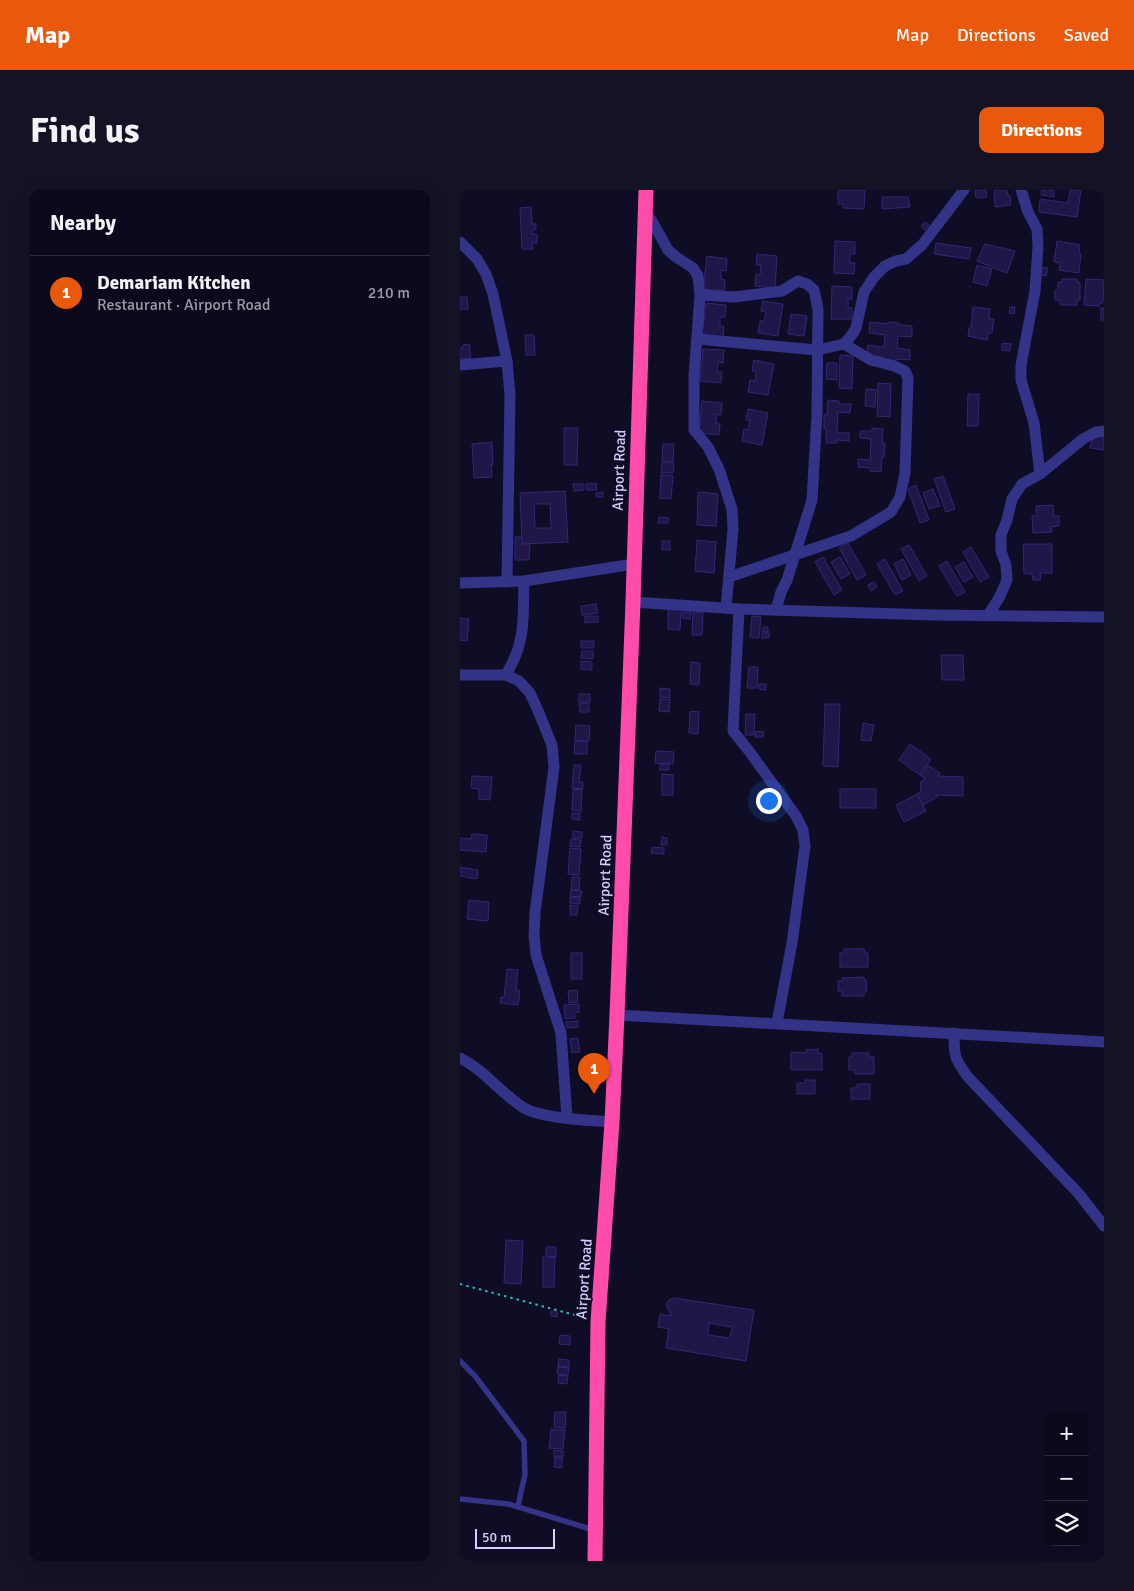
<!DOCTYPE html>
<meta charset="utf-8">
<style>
:root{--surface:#0b091c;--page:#141225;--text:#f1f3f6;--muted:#9a9aa3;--line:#2b2a3b;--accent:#ea580c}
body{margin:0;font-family:Signika,sans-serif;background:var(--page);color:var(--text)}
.controls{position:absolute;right:15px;bottom:15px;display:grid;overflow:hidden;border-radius:10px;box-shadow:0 5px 20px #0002}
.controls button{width:45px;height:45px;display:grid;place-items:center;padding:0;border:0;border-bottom:1px solid var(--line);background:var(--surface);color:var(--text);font:25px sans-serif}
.scale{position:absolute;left:15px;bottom:12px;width:80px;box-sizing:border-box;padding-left:5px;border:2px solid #d4d0ff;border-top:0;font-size:14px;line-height:18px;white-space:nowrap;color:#d4d0ff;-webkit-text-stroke:4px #0f0c25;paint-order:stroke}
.you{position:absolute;left:308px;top:610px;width:18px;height:18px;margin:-12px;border:4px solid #fff;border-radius:50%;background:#1a73e8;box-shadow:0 0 0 8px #1a73e833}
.badge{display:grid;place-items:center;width:32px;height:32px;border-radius:50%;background:var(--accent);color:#fff;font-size:16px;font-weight:700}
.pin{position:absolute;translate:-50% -41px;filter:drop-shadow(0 1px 2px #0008)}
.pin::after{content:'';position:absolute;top:26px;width:18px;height:15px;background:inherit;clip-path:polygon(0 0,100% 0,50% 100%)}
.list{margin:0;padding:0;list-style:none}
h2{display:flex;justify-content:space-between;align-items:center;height:65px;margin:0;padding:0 20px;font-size:21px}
h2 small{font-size:16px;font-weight:400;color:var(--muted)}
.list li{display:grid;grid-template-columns:32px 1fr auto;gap:15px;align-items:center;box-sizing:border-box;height:75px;padding:0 20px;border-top:1px solid var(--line)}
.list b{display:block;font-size:19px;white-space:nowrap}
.list p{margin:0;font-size:16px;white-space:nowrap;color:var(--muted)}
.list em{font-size:16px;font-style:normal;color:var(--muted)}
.icon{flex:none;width:28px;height:28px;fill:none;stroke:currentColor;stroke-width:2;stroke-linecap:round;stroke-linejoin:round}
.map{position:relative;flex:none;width:644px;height:1371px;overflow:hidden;border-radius:10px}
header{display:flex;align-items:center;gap:30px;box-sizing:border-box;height:70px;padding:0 25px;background:var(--accent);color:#fff}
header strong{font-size:24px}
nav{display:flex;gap:28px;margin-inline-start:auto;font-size:18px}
.intro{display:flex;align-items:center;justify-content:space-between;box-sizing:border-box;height:120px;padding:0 30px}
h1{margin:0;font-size:35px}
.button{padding:12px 22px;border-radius:10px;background:var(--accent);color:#fff;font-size:18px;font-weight:700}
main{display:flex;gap:30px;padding:0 30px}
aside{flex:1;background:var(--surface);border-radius:10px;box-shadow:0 5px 20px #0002}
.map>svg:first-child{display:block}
.building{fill:#1e1748;stroke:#332776;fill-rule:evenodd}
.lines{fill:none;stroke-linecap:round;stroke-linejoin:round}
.path{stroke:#24bfaf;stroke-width:2;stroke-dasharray:2.5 4;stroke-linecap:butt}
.lane{stroke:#333488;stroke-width:5.5}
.street{stroke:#333488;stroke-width:11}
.highway{stroke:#ff4baa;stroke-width:15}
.labels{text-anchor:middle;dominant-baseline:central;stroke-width:4;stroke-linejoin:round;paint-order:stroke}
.street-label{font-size:15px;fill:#d4d0ff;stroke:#0f0c25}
</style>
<header>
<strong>Map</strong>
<nav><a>Map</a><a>Directions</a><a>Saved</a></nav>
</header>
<div class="intro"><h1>Find us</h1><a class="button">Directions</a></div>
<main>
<aside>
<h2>Nearby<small></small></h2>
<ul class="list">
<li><span class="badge">1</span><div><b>Demariam Kitchen</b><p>Restaurant · Airport Road</p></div><em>210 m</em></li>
</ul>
</aside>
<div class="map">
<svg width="644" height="1371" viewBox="0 0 644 1371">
<rect width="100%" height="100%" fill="#0f0c25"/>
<g class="building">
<polygon points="383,0 405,0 404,19 383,18 383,14 378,14 378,1"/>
<polygon points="515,0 526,0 527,7 516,8"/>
<polygon points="534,0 547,0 548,6 550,6 551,15 535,17"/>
<polygon points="582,0 594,0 594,7 581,5"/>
<polygon points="610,0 621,0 617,27 579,22 580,9 608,13"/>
<polygon points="422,7 448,7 450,17 422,19"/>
<polygon points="71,17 72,34 76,34 76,40 72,40 72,44 77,44 77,53 72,53 73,59 62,59 60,18"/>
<polygon points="465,32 469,35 465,40 461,36"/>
<polygon points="375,51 395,52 395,64 390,64 390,73 395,73 394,84 374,83"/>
<polygon points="597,51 620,55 619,63 621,64 619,83 599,80 600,73 594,72"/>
<polygon points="476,53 511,58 509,69 474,64"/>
<polygon points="525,54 555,61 547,83 517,71"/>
<polygon points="297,64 317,66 315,98 295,96 296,84 300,85 301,75 296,75"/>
<polygon points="247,66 267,69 266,81 261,80 261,89 265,90 264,101 243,99"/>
<polygon points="517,75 532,79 527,96 513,92"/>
<polygon points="578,77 588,78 586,86 577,84"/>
<polygon points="602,89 617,89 617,92 620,92 620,110 617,110 617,115 600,115 600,110 595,110 595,100 598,100 598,92 602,92"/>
<polygon points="626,89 644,90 643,113 640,113 639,116 624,115"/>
<polygon points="372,96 392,97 392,109 388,109 388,118 392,118 392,129 371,129"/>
<polygon points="0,107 7,107 8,119 0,119"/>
<polygon points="303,111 323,114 318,146 298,143 300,131 304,131 306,122 301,121"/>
<polygon points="246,113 266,115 265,127 260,127 260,136 264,137 263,148 242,145"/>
<polygon points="513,117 530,119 529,129 534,129 532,143 528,143 527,150 508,146 509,138 511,138"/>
<polygon points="550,117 555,117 554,124 549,123"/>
<rect x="641" y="118" width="3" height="12"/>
<polygon points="331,124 347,126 344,146 328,144"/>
<polygon points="410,132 428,134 428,132 439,133 439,135 452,136 452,147 438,146 437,158 450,160 450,170 436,169 436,171 423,170 423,167 407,166 408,155 424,157 425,145 409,143"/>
<polygon points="65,145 74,145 75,165 66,165"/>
<polygon points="542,153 551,154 550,161 542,160"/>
<polygon points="9,154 11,168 0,169 0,158 3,157 3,155"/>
<polygon points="243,159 264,160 263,173 258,172 257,182 262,182 261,193 240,191"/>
<polygon points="380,165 393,166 392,199 379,198"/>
<polygon points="294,170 314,174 308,205 288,202 290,190 295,191 296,182 292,181"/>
<polygon points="367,173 377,173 377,190 366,189"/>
<polygon points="418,193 431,194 430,227 417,226"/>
<polygon points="406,199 416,200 415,217 405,216"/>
<polygon points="508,204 519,204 518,236 507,236"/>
<polygon points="368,210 379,211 379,214 391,214 390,223 378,222 377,243 389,243 389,251 377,250 377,253 366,253 366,239 364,239 364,224 367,225"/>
<polygon points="242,211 262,213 261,225 257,224 256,234 260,234 259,245 239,243"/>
<polygon points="288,219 308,223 302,255 282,251 284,239 288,240 290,230 286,230"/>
<polygon points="104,238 118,238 117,275 104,275"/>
<polygon points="412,238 423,239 422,253 425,253 424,267 422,267 421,282 410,281 410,278 398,277 398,269 410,270 411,249 400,248 400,241 412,241"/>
<polygon points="637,245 644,247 644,260 630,258 632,247"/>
<polygon points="32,252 33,275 31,275 32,287 14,288 12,254"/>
<polygon points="203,254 214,254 213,272 202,271"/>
<polygon points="202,273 214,273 213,283 201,283"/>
<polygon points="201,285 213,286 211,309 200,308"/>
<polygon points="483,286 495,319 486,322 474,289"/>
<polygon points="136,293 137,300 127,300 126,294"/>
<polygon points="113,294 124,294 124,300 114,301"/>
<polygon points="456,295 469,330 460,333 448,299"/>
<polygon points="473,299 480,316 469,319 463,303"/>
<path d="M105 301 108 352 62 354 60 303ZM74 314H90L91 338H75Z"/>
<polygon points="143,302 143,307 136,307 136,303"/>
<polygon points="238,302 258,304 256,336 237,335"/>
<polygon points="593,315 594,326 599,326 599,336 591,337 592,342 573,343 572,326 577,326 576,316"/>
<polygon points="199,327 208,328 208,333 198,333"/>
<polygon points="55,347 62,347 62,354 70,354 69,370 55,370"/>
<polygon points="237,350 256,352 254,383 235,381"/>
<rect x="202" y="351" width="8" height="9"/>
<polygon points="388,353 406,385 397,390 379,358"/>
<polygon points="563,354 592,354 592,383 580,383 581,390 573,390 572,384 564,384"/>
<polygon points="449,355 467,386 459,391 441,359"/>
<polygon points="511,357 529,387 520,392 503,362"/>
<polygon points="363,367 382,400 374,405 355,372"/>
<polygon points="380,367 390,384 381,389 371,372"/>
<polygon points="425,369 443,401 435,405 417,374"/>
<polygon points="443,369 451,385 442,390 434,374"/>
<polygon points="487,371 505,402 497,406 479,376"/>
<polygon points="504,372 513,387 504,392 495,377"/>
<polygon points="414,392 417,397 411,401 408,395"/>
<polygon points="136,414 138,423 122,425 121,416"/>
<polygon points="208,418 221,418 220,440 208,439"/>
<polygon points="223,422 231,422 230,429 222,428"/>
<polygon points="233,422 243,423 242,445 232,445"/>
<polygon points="125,426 138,426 138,432 125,433"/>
<polygon points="292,426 301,427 299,448 290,447"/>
<polygon points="0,428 9,429 7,451 0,450"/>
<polygon points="303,437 308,437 308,442 302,441"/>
<rect x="302" y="443" width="7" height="5"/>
<rect x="121" y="451" width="13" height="7"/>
<polygon points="122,461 133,461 133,469 121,468"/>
<polygon points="481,465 503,465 504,490 482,490"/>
<polygon points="121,471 132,472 132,480 121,479"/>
<polygon points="231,472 240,473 239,495 230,494"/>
<polygon points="289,477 298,477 297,498 287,498"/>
<polygon points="299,494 306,494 306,500 299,499"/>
<polygon points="200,498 210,499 210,508 200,507"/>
<rect x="119" y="504" width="11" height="8"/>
<polygon points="200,509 210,510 209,522 199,521"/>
<polygon points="129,513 129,522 120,522 119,514"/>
<polygon points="365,514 380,514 378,577 363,576"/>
<polygon points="230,521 239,522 238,544 229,543"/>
<polygon points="286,524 295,524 294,545 285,545"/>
<polygon points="403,533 414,535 411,551 401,550"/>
<polygon points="116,535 130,536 129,551 115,550"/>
<polygon points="296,541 304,542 303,547 295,547"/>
<polygon points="115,551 127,552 127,564 114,564"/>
<polygon points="450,554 471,569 460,585 439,570"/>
<polygon points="196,561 214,562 213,574 195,573"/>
<rect x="200" y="574" width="9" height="6"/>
<polygon points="114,575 121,575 119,592 123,592 123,599 112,598"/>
<polygon points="467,575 480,583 479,586 503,587 503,606 477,605 477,607 463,615 457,604 461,601 460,593 465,588 460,585"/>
<polygon points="202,584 213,585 213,605 202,605"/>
<polygon points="12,586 32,587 30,610 19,609 19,599 11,598"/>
<polygon points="113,599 122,600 121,621 112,620"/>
<rect x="380" y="599" width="36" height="19"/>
<polygon points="457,604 466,621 444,632 436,615"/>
<polygon points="112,623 120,623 120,630 112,629"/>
<polygon points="113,641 122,642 122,648 113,648"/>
<polygon points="12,644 27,645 26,662 0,660 0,648 11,649"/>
<polygon points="202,647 207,648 207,655 201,655"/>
<polygon points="111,649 121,650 120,657 110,656"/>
<polygon points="192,657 204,658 204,664 191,663"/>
<polygon points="110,658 121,659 119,685 108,684"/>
<polygon points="0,677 18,680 17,689 0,686"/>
<polygon points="112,687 120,687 119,700 111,700"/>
<polygon points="111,700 122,701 121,707 110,706"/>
<polygon points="110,707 120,708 120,714 110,713"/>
<polygon points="9,710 29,712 28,731 7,729"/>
<polygon points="110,715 118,716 117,725 110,725"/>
<polygon points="384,759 404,759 405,763 408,763 408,777 380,777 380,763 384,763"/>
<rect x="111" y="763" width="11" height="26"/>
<polygon points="47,779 58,780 56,800 60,801 58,815 40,813 41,807 44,808"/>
<polygon points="404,787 404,790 406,790 407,801 404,801 404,806 382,806 382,801 378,801 378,791 382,791 382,788"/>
<polygon points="117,800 118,812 109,813 108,801"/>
<polygon points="119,814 119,822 114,823 115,828 105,829 104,815"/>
<polygon points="118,831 118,837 107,838 106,832"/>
<polygon points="118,848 120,862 112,863 110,849"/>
<polygon points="358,859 358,863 362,863 362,880 331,880 331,862 346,863 346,860"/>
<polygon points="392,863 409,863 409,867 414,867 414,884 395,884 395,880 389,880 389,867 392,867"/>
<polygon points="345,890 355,890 355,904 337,904 337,893 345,893"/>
<polygon points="397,894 410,894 410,909 391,909 391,898 397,898"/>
<polygon points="46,1050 63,1051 61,1094 44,1093"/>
<polygon points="86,1057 96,1057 96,1067 86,1066"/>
<polygon points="83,1067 95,1067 94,1097 83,1097"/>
<path d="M214 1108 294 1120 286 1171 206 1158 209 1139 198 1137 200 1124 211 1126 206 1114 209 1110ZM249 1133 272 1137 270 1148 248 1145Z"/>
<polygon points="91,1121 97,1121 97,1127 91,1126"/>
<polygon points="100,1145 110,1146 110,1155 99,1154"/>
<polygon points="99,1169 109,1170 109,1177 98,1176"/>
<polygon points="98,1177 109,1178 108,1185 97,1184"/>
<polygon points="99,1185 108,1186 107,1194 98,1193"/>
<polygon points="95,1222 106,1222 105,1238 94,1237"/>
<polygon points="91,1239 105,1240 103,1259 89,1258"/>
<polygon points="94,1260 103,1261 103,1267 94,1267"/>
<polygon points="95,1267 102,1268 102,1278 94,1277"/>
</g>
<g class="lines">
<polyline class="path" points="0,1094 126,1128"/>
<g class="lane">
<polyline points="0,1171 15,1186 64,1251 65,1284 58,1316"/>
<polyline points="0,1309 48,1314 134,1340"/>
</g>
<g class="street">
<polyline points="561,0 568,22 577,39 578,56 575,101 561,175 561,190 574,233 580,284"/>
<polyline points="186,23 193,33 208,60 216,67 233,78 238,86 240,105 234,186 234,240 248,257 259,279 272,319 273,339 266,418"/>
<polyline points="0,52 17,69 26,84 33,104 47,171 50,205 47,392"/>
<polyline points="240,105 274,107 322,101 338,91 347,94 354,100 358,119 357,224 352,310 327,390 321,402 316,420"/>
<polyline points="237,149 357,160 384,154 391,146 396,138 404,102 414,87 425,76 436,71 446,69 462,55 504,0"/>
<polyline points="0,175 47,171"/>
<polyline points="269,387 391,346 431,322 440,307 445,283 448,188 445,181 434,176 411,170 384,154"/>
<polyline points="0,393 64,391 174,374"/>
<polyline points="173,412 279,419 474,425 644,427"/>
<polyline points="279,419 273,541 289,561 336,626 343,640 345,656 332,753 317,833"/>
<polyline points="528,425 539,408 547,390 546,375 541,361 541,345 547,330 552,309 562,294 580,284 623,249 636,242 644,241"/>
<polyline points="0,485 46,485 59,491 70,503 79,523 92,555 94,577 75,723 74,746 76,765 101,843 107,928"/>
<path d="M46 485C52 474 58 463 60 451 65 432 63 411 64 391"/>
<polyline points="157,825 644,852"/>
<path d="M494 843C494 866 494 868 508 887L619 1004 644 1036"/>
<path d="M0 868C24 880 39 901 61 916 79 929 129 930 152 932"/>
</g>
<polyline class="highway" points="135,1371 138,1132 152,932 157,825 173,412 186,0"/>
</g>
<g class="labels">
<g class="street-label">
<text transform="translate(159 280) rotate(-88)">Airport Road</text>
<text transform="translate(145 685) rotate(-88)">Airport Road</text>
<text transform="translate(124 1089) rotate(-86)">Airport Road</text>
</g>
</g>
</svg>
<div class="controls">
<button>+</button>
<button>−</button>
<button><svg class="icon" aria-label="layers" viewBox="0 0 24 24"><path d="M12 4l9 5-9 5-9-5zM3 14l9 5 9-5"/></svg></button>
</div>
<div class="scale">50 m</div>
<div class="you"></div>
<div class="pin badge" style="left:134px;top:904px">1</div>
</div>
</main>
